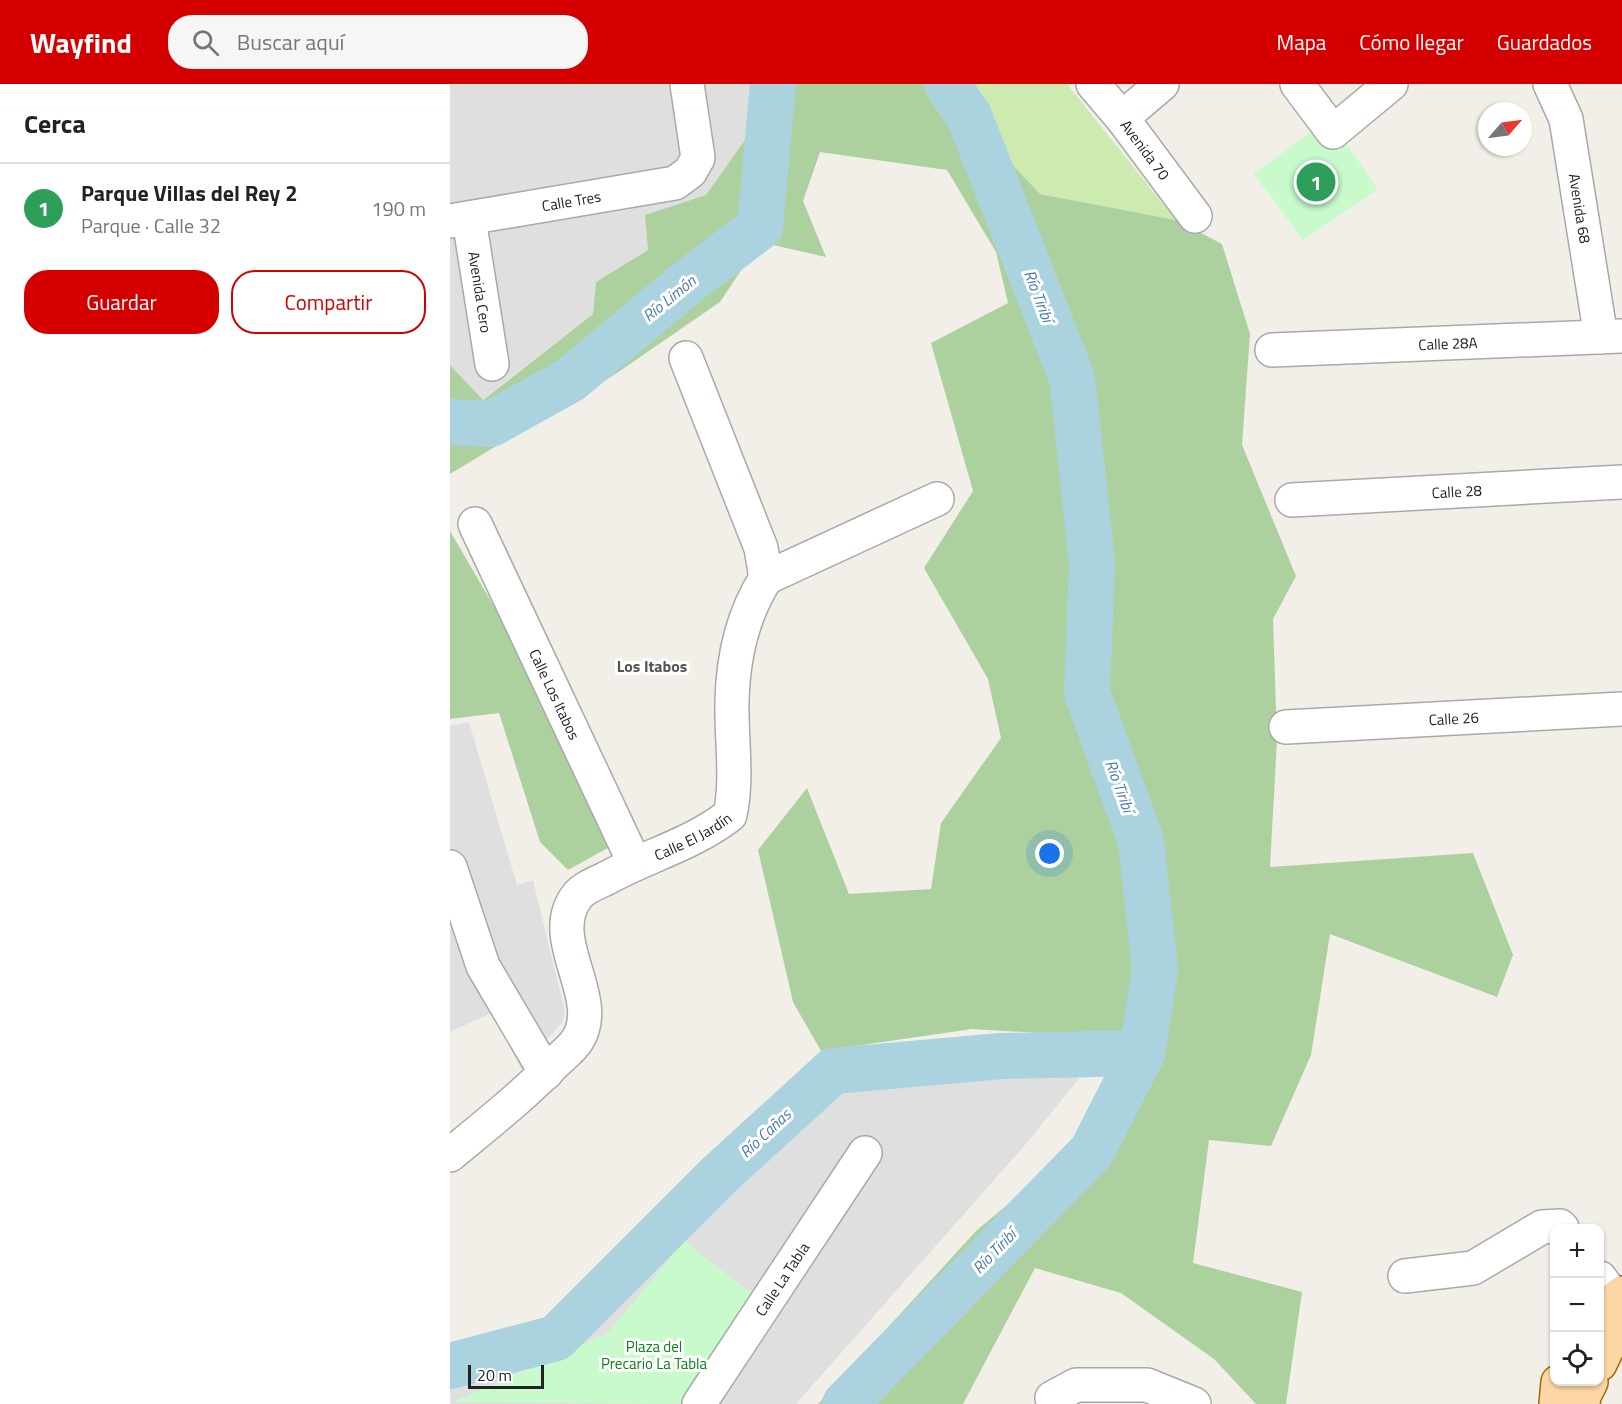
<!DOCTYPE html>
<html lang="es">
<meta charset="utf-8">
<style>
:root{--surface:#fff;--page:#f6f6f6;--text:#222;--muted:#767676;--line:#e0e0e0;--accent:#d40000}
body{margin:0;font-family:"Titillium Web",sans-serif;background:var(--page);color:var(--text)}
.controls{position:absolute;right:18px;bottom:18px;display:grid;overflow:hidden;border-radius:12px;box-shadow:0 2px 4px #0004}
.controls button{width:54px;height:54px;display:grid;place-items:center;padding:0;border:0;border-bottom:2px solid var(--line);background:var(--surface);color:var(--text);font:30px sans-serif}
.compass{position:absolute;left:1028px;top:18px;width:54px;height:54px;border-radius:50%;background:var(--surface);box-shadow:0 2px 4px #0004;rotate:62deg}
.scale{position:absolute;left:18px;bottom:15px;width:76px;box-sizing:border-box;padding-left:6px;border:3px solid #222;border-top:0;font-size:16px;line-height:21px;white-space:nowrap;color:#222;-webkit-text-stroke:4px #fff;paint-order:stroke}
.you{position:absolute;left:600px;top:770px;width:21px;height:21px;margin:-15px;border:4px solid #fff;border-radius:50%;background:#1a73e8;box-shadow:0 0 0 9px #1a73e833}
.badge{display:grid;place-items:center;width:39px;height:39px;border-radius:50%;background:var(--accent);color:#fff;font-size:20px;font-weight:700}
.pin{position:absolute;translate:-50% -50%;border:3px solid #fff;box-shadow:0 2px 6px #0006}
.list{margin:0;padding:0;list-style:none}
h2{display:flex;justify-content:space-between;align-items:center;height:78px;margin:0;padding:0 24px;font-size:26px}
h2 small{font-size:20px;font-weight:400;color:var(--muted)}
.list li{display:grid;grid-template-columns:39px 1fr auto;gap:18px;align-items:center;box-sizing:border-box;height:90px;padding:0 24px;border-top:2px solid var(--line)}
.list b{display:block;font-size:22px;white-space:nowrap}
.list p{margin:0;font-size:20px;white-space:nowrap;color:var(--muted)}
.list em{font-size:20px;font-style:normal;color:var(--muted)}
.actions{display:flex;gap:12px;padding:18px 24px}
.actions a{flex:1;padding:14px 0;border:2px solid var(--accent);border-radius:24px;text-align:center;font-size:21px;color:var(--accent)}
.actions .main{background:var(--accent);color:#fff}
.icon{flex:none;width:33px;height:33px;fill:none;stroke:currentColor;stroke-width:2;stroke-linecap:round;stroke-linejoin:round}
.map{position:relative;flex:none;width:1172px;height:1320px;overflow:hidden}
header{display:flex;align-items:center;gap:36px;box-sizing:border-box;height:84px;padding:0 30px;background:var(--accent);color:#fff}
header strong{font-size:28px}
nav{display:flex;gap:33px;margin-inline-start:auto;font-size:21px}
.search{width:420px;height:54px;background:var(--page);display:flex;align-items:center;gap:15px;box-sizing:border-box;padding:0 21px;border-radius:24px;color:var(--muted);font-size:22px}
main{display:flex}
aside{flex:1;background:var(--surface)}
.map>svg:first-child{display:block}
.residential{fill:#e0dfdf}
.grass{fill:#cdebb0}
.forest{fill:#add19e}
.park{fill:#c8facc}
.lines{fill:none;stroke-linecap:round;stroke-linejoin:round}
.river{stroke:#aad3df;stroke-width:46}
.minor-casing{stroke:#a9a9a9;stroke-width:36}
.major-casing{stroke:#a06b00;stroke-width:36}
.minor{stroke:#fff;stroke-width:33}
.major{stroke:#fcd6a4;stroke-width:33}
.labels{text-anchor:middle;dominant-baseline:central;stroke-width:6;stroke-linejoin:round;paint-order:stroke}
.street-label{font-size:15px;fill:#222;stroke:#fff}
.park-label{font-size:15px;fill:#0c8416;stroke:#fff}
.water-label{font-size:16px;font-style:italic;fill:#4a7aab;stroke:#fff}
.neighbourhood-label{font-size:16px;font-weight:bold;fill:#555;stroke:#fff}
</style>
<header>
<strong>Wayfind</strong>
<div class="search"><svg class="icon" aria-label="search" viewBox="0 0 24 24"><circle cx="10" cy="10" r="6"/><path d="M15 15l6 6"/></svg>Buscar aquí</div>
<nav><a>Mapa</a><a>Cómo llegar</a><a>Guardados</a></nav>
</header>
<main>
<aside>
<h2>Cerca<small></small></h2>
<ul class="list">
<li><span class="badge" style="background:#2e9e5b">1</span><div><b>Parque Villas del Rey 2</b><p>Parque · Calle 32</p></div><em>190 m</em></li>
</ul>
<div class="actions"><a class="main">Guardar</a><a>Compartir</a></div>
</aside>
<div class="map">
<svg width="1172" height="1320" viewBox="0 0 1172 1320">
<rect width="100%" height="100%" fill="#f2efe9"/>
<g class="residential">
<polygon points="0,0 313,0 302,46 256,111 195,131 198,166 146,198 143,230 32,316 0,281"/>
<polygon points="19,638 67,801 83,796 115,928 112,939 71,985 43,928 0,948 0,642"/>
<polygon points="640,981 575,1061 346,1320 0,1320 0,1297 130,1254 385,1001"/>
</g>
<polygon class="grass" points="487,0 617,0 726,136 590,110"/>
<g class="forest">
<polygon points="313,0 487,0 590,110 726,136 772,160 800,250 792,361 846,492 823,535 827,656 820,783 1023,769 1063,871 1047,913 880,850 861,971 821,1062 759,1056 743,1179 852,1208 836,1320 806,1320 764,1275 671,1209 585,1184 513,1320 368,1320 526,1147 699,1002 625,951 522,945 371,967 343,918 308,766 357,704 399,810 481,805 491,739 551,654 538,595 474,484 523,407 481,259 558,219 546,168 497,86 370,68 353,117 376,173 310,158 270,218 164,291 0,390 0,281 33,316 143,230 146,198 198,166 195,131 256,111 302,46"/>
<polygon points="0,447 60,550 165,760 118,786 90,758 49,629 0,635"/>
</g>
<g class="park">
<polygon points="867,43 892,54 928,105 853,156 804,90"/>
<polygon points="234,1157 305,1212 229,1320 3,1318 158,1249"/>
</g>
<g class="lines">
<g class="river">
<polyline points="0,338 41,340 120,296 239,197 310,143 323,0"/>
<polyline points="0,1282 106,1254 269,1091 383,987 551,972 692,969"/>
<polyline points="395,1320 642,1067 692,969 705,885 691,757 637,609 642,478 622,294 519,32 497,0"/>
</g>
<defs>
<g id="minor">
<path id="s1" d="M643 0 672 34 745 132"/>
<polyline points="847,0 883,48 941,0"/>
<path id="s2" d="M1100 0 1116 35 1151 253"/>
<polyline points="672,34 712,0"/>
<path id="s3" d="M19 135 42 280"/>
<path id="s4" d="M0 137 225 99 240 88 248 74 237 0"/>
<path id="s5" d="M822 266 1172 252"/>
<path id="s6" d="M842 416 1172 398"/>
<path id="s7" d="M25 440 184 778"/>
<polyline points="316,494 487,415"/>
<path id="s8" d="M836 643 1172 625"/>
<polyline points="0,783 33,882 96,989"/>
<path id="s9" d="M0 1071C36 1041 73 1012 106 978 113 971 123 964 128 955 154 912 93 854 128 811 134 804 146 799 155 795 196 772 243 760 280 731 288 694 281 655 282 617 283 574 293 530 316 494L311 464 236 274"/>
<polyline points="955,1192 1023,1184 1092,1143 1110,1142 1112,1144"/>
<polyline points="1150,1194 1164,1213"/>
<polyline points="602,1314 626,1301 697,1301 744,1320"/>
<path id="s10" d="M249 1320 415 1069"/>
</g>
<g id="major">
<polyline points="1150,1226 1172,1209"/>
<polyline points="1150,1280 1161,1257 1172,1246"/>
<polyline points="1106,1320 1108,1298"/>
<polyline points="1133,1320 1134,1312 1141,1298"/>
</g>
</defs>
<use href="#minor" class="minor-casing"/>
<use href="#major" class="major-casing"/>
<use href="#minor" class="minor"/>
<use href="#major" class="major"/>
</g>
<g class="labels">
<g class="street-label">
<text stroke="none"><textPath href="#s1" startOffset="84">Avenida 70</textPath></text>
<text stroke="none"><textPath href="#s4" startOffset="123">Calle Tres</textPath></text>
<text stroke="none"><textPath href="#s2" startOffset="129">Avenida 68</textPath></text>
<text stroke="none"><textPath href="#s3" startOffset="74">Avenida Cero</textPath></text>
<text stroke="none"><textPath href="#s5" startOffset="176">Calle 28A</textPath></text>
<text stroke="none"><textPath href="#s6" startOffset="165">Calle 28</textPath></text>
<text stroke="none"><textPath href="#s7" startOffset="188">Calle Los Itabos</textPath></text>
<text stroke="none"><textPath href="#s8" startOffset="168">Calle 26</textPath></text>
<text stroke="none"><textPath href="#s9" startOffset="452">Calle El Jardín</textPath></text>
<text stroke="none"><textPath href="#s10" startOffset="150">Calle La Tabla</textPath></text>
</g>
<g class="park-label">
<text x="204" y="1262">Plaza del<tspan x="204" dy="17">Precario La Tabla</tspan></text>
</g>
<g class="water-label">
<text transform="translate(589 212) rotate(69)">Río Tiribí</text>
<text transform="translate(219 214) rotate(-39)">Río Limón</text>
<text transform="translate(670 702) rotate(70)">Río Tiribí</text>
<text transform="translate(315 1049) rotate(-43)">Río Cañas</text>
<text transform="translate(544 1167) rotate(-46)">Río Tiribí</text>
</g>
<g class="neighbourhood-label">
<text x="202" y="582">Los Itabos</text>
</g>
</g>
</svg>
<div class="controls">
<button>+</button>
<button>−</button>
<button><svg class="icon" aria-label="locate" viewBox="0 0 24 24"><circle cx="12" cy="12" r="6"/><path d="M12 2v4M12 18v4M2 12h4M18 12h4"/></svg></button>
</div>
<svg class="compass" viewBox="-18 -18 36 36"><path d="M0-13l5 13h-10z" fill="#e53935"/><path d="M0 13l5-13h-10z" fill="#767676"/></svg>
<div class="scale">20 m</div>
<div class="you"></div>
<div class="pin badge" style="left:866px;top:98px;background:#2e9e5b">1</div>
</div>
</main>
